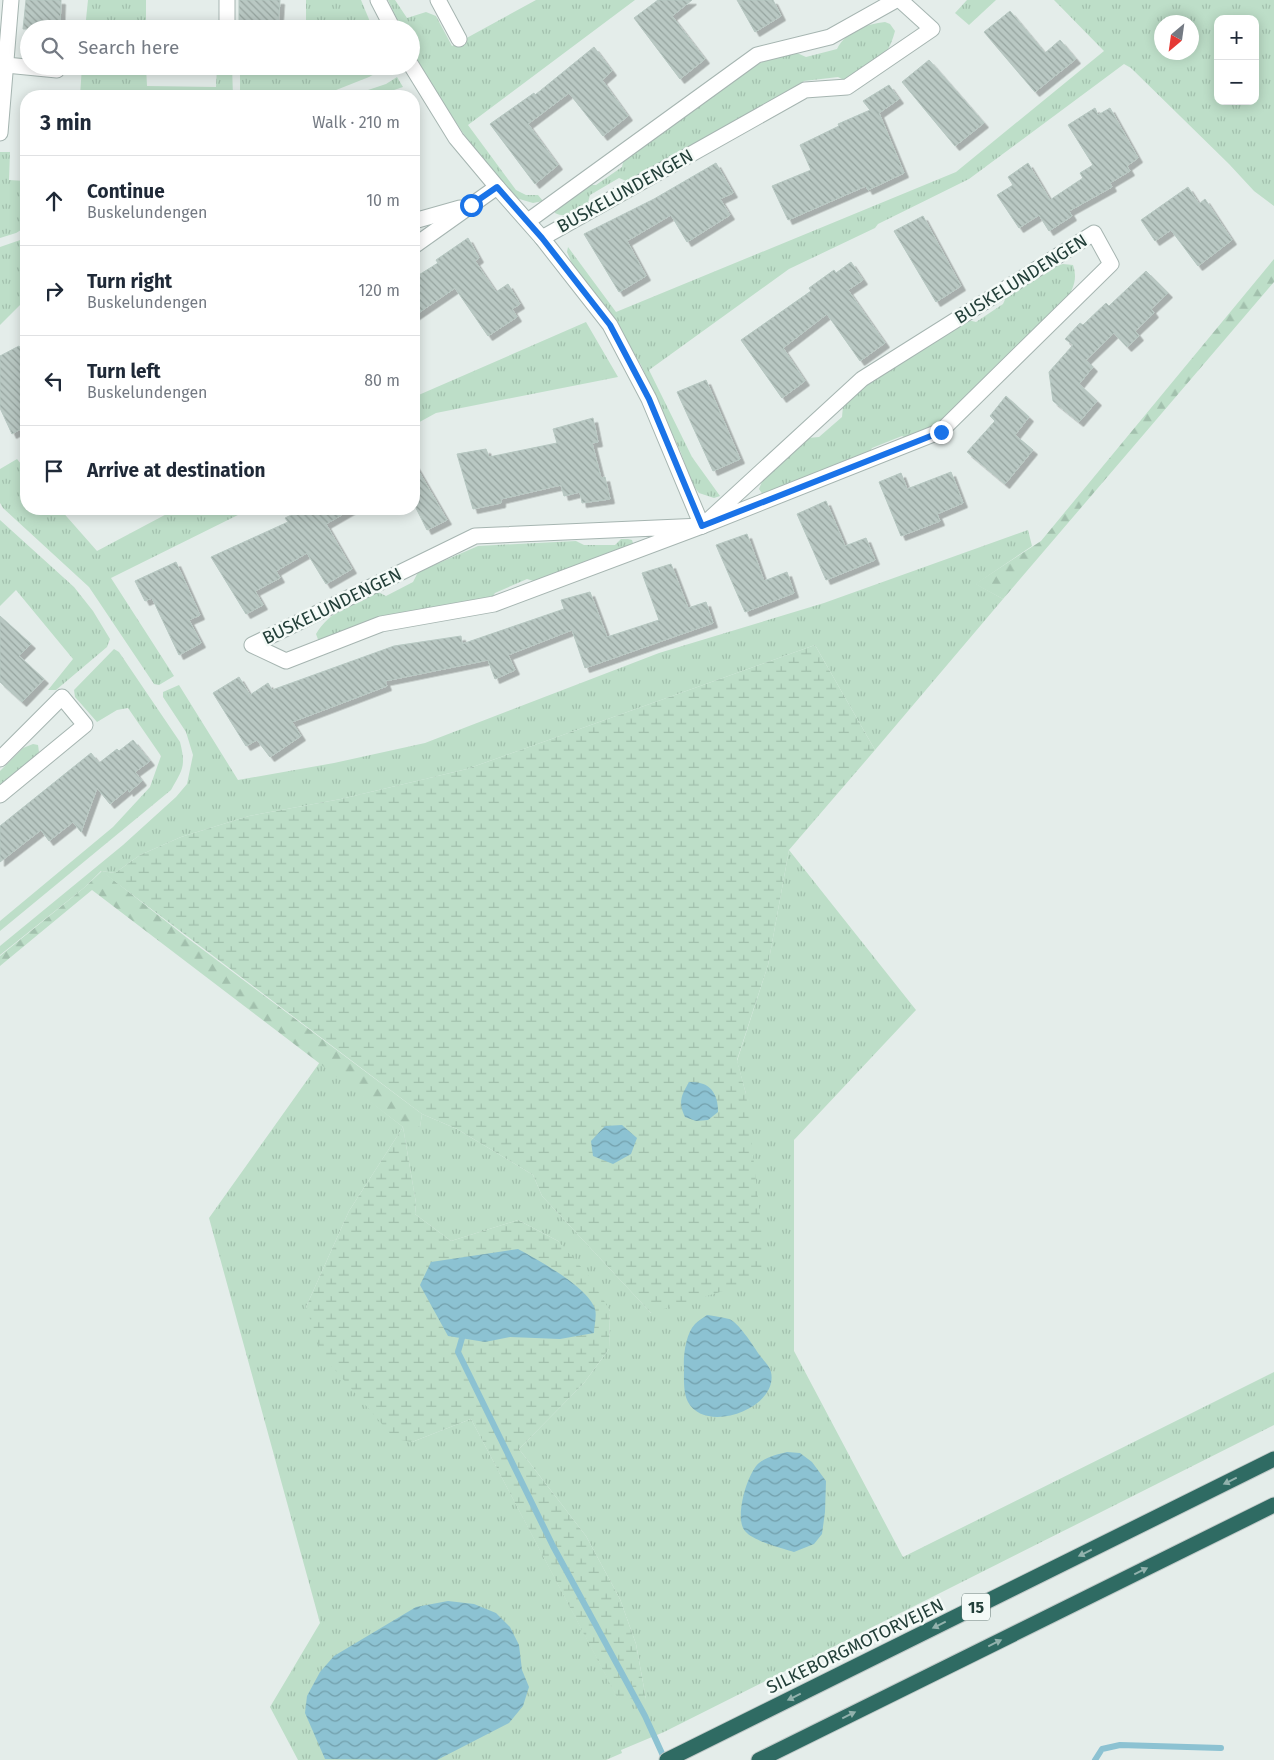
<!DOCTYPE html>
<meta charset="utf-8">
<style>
:root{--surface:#fff;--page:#f6f6f7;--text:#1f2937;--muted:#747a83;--line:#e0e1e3}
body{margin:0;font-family:"Fira Sans",sans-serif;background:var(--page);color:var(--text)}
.controls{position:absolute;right:15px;top:15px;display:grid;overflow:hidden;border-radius:10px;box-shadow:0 2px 12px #0003}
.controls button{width:45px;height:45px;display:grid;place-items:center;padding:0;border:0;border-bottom:1px solid var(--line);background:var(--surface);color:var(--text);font:25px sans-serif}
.compass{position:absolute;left:1154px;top:15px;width:45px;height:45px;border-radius:50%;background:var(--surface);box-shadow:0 2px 12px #0003;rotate:209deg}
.stop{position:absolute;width:15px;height:15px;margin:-11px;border:4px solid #1a73e8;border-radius:50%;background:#fff}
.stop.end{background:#1a73e8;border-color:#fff;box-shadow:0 1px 5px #0008}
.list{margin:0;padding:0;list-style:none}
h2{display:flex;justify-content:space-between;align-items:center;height:65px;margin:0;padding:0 20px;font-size:21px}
h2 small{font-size:16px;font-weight:400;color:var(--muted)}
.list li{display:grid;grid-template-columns:32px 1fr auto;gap:15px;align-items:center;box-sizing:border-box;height:90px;padding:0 20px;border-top:1px solid var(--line)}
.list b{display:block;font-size:19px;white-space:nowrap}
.list p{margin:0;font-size:16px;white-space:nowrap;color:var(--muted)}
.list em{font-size:16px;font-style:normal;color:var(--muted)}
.icon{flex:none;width:28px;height:28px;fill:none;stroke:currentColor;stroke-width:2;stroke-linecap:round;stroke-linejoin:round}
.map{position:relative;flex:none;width:1274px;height:1760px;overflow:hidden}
.search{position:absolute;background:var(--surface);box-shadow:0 2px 12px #0003;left:20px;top:20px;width:400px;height:55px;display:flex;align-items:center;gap:12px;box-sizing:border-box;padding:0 18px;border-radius:28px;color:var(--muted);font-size:19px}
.panel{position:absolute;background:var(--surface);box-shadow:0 2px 12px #0003;left:20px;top:90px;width:400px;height:425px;border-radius:20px}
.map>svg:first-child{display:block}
.grass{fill:url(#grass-tufts);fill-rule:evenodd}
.forest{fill:url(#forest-firs)}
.wetland{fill:url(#wetland-marsh)}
.water{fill:url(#water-waves)}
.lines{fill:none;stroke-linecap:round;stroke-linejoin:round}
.stream{stroke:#8cc2d2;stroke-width:6}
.building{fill:url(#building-back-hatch);stroke:#b6c7c1;filter:url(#shadow)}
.minor-casing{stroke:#a6b5b1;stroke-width:17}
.motorway-casing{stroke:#c1c9c8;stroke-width:17}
.minor{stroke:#fff;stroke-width:15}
.motorway{stroke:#2f6b63;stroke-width:15}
.oneway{fill:#92b2ad}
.route{stroke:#1a73e8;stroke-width:6}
.labels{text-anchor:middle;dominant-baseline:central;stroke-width:5;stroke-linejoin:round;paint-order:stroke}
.shield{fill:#f4faf7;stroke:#627772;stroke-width:1}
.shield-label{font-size:16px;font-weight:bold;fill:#233f39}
.street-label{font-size:18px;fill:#233f39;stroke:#f4faf7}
</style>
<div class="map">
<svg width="1274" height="1760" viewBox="0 0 1274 1760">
<defs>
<pattern id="grass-tufts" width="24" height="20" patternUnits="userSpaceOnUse" patternTransform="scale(1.25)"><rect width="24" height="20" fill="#bddec8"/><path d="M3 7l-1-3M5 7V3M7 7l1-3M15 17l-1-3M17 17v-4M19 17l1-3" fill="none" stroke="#a2c0ad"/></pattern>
<pattern id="forest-firs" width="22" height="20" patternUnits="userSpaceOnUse" patternTransform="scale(1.25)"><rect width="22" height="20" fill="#bddec8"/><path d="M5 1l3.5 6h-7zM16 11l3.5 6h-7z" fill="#a2c0ad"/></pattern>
<pattern id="wetland-marsh" width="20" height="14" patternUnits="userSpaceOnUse" patternTransform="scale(1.25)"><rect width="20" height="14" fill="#bddec8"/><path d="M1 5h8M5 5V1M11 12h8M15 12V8" fill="none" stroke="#a2c0ad"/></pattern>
<pattern id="water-waves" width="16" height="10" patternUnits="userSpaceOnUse" patternTransform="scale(1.25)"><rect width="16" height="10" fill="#8cc2d2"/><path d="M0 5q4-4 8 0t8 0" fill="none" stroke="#729fab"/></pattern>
<pattern id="building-back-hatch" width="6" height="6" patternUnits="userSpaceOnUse" patternTransform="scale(1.25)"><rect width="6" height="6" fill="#b9c8c3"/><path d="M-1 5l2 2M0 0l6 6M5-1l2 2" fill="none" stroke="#96a49f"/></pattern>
<filter id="shadow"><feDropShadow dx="4.5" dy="4.5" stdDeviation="0" flood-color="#0004"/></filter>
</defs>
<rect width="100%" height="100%" fill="#e4edea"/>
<g class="grass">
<polygon points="88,0 146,0 146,29 85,29"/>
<polygon points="306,0 361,0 373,29 306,29"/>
<polygon points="388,0 395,0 407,18 426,12 436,16 452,46 536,0 635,0 468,125 516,190 526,195 538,195 543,201 533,203 516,198 495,175 463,133 428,80 411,48 411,29 401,29"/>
<polygon points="967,0 996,0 969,25 955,13"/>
<path d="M1054 0H1274V206L1254 191 1229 164 1131 68 1124 64 969 179 878 224 875 228 789 269 649 370 692 457 720 496 714 498 699 493 692 484 681 453 641 365 611 317 573 266 567 252 568 247 616 312 956 172 1104 51ZM1218 19H1255V101H1218ZM1162 22H1192V52H1162Z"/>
<path d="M885 22 890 24 895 31C887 62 872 66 846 81L838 77 804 81 799 87 629 182 619 178 590 195 587 206C577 211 567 219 555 213L556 206 585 185H596L622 167 624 158 750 68 769 59 797 53 806 57 837 49C846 31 867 24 885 22Z"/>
<polygon points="82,66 146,66 147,86 216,87 217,66 232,66 233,96 80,96"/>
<polygon points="240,66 389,66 369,77 321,96 240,96"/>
<polygon points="397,77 403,87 376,96 350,96 386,84"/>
<polygon points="0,152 10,152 9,180 26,181 26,227 16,233 0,238"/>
<polygon points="26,238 26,299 0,325 0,247"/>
<path d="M1063 264 1073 265C1078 280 1073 289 1065 302L944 422 908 439 902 436 872 448 866 458 763 495 759 489 763 479 808 438 819 437 842 417 843 406 867 385 968 320 976 322 1003 304 1007 295 1050 268Z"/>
<polygon points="586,322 618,377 436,413 414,425 414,397"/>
<polygon points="17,459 26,470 26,509 60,509 97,551 176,509 250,509 111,578 174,676 159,685 154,684 89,587 3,508 0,503 0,469"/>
<polygon points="0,520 74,587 93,611 110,639 107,647 56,690 48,690 73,659 16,590 0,606"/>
<polygon points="1028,530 1032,546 976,584 1003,599 875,750 815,645 467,769 341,799 249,816 181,837 140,855 115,873 101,871 85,887 0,955 0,946 123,845 176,797 187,784 193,755 186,732 163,697 163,692 179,685 238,780 334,763 425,743 659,653 824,603"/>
<path d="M621 539H628L632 540 635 549 537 582 527 579 495 593 490 600 319 642 316 634C329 612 354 602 376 591L386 596 413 582 418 572 478 546 576 541 584 545H615Z"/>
<path d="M114 649 119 652 180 742C186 766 183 769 171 790L0 931V921L113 827 150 787 161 756 128 708 117 710 97 722 75 697 74 690Z"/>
<polygon points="33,744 38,745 39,752 30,764 0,789 0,771 23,748"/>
<path d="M789 850 916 1010 794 1140V1351L903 1557 1274 1372V1425L664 1732 621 1750 622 1753 606 1760H298L270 1707 320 1623 209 1218 320 1062 403 1127H420L422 1114 457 1129 533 1175 542 1196 651 1313 746 1094 737 1061 768 965ZM403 1127 416 1203 415 1214 451 1241 518 1220 558 1241 610 1311 609 1349 584 1383 519 1449 586 1536 620 1599 636 1644 646 1699 618 1698 471 1419 412 1442 306 1307 349 1211Z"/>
</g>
<g class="forest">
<polygon points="1274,259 1274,282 1003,599 975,584 1041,541"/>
<polygon points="102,871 186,937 422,1114 420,1127 403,1127 92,890 0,966 0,956 85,887"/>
</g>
<g class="wetland">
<polygon points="815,645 875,750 789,850 768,965 737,1060 746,1094 762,1234 763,1275 733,1288 651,1313 542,1196 533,1175 457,1129 422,1114 101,871 115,873 140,855 181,837 249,816 341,799 467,769"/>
<polygon points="403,1127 416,1203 415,1214 451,1241 518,1220 558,1241 590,1277 610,1311 609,1349 584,1383 519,1449 586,1536 620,1599 636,1644 646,1699 618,1699 471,1419 412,1442 395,1439 322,1355 306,1307 349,1211"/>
</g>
<g class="water">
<path d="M689 1082C709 1081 718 1092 718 1112L708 1120 696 1121 685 1117C678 1102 681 1096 689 1082Z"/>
<polygon points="622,1125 637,1138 631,1154 613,1164 593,1156 591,1141 605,1126"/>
<path d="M518 1249C538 1260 588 1287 595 1309 597 1316 594 1326 594 1333L560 1339 510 1337 485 1342 448 1336 420 1285 431 1262Z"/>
<path d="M707 1315C714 1316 722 1317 729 1319 738 1322 753 1345 758 1353 762 1359 770 1366 771 1372 779 1408 706 1435 688 1402 683 1393 684 1377 684 1368 683 1356 686 1333 695 1324 698 1321 703 1318 707 1315Z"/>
<path d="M787 1452 800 1453 812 1462 826 1481 825 1512 822 1534 814 1544 794 1552C781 1548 753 1541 745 1531 734 1519 747 1473 759 1463 766 1457 779 1454 787 1452Z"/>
<polygon points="448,1601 474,1604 496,1613 510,1627 519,1645 522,1670 529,1687 523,1706 509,1723 437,1760 325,1759 305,1713 307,1696 320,1672 334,1656 416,1607"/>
</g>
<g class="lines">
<g class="stream">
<polyline points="462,1338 458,1352 553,1546 645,1716 665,1760"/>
<polyline points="1095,1760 1102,1749 1120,1745 1221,1748"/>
</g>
</g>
<g class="building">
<polygon points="26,0 61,0 60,29 23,29"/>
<polygon points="239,0 280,0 278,29 239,29"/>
<polygon points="658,0 692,0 672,16 705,59 680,79 634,18"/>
<polygon points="737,0 773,0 781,16 755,32"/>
<polygon points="1010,11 1045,53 1060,40 1076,59 1035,92 984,32"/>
<polygon points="594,47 612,71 602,80 628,116 603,136 569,93 528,124 558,165 535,184 490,124 534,93 535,95"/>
<polygon points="929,60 984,123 955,146 902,82"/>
<polygon points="889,85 899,99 879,113 904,173 868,190 866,186 788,220 772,186 811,170 800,145 839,126 838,124 870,110 863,101"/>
<polygon points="1095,108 1098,115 1110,108 1138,158 1127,166 1130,171 1110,183 1112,187 1069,211 1072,216 1049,231 1039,215 1019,228 997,195 1013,185 1008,177 1028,163 1050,200 1083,178 1080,173 1093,165 1068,125"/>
<polygon points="716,163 733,193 720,199 730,215 687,242 671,215 627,241 646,276 619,292 584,234 654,199"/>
<polygon points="1188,187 1199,204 1205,199 1232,240 1198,266 1171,230 1155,241 1141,220"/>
<polygon points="923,216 961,286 936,302 894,231"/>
<polygon points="468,238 479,258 475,261 496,292 508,284 520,304 512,309 517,317 488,336 455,288 414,316 414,278 438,263 436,260"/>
<polygon points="851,262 863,280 848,290 885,343 860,361 827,314 783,348 805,381 782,398 741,340 811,291 809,288 834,270 836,273"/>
<polygon points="1146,271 1168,293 1151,309 1154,313 1135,331 1139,336 1127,347 1114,333 1086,360 1093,367 1079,384 1097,401 1079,422 1053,401 1049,372 1073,345 1065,339 1080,323 1083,325 1106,303 1109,306"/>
<polygon points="19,346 26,359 26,426 12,434 0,408 0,356"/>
<polygon points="706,380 740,459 713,471 677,392"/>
<polygon points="1006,396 1029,417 1015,435 1033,450 1005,484 967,452 995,421 990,416"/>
<polygon points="593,418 598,442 592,443 601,478 605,477 610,499 582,503 580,492 564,496 561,485 501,499 501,503 473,509 457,454 486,449 489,457 557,443 553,429"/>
<polygon points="414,463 447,520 427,530 414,504"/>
<polygon points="951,472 963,503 937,514 940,521 901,536 879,482 901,473 907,489"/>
<polygon points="826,501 845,546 866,538 875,560 826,580 797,514"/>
<polygon points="304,509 352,509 326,524 352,569 326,584 307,553 276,571 280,578 255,591 263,605 246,614 211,557 288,522 285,518"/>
<polygon points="747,534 764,581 787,572 794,593 745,612 716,545"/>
<polygon points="176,562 200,615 189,620 201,643 179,655 152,598 145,601 135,581"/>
<polygon points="671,564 688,608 706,602 713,623 585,668 572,630 508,655 515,670 495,679 488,660 385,681 387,686 292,722 301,736 270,757 257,740 246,746 213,693 239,677 250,695 268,683 272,690 394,646 461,636 462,644 564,609 561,600 590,592 607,637 659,620 642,573"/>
<polygon points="0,616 31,644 19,656 44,679 22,702 0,682"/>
<polygon points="133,740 150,761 135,772 142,781 129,792 128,789 110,804 97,788 81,832 73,822 49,841 41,830 0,862 0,826 91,753 99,763 117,749 119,751"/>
</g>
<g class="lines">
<defs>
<g id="minor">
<polyline points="378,0 393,29"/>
<polyline points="438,0 459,39"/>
<polyline points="227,29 227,0"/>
<polyline points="6,65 57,70"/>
<polyline points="411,65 456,138 497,187 542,238 610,325 649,399 702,526"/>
<polyline points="0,133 11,0"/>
<polyline points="414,221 460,208"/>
<polyline points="528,221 757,55 830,37 896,0"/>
<polygon points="1094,233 1111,264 941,431 702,526 862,379"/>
<polyline points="542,238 805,90 847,87 932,29 900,0"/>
<polyline points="414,246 497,187"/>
<polygon points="702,526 494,604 381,624 286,661 252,645 475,536"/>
<polyline points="0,759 62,697 85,725 0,795"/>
</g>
<g id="motorway">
<polyline points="667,1760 1274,1459"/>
<polyline points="759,1760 1274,1505"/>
</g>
</defs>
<use href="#minor" class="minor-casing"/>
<use href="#motorway" class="motorway-casing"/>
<use href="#minor" class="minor"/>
<use href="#motorway" class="motorway"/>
</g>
<defs><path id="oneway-solid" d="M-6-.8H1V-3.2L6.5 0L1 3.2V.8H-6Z" transform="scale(1.25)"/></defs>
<g class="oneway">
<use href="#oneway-solid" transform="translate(1230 1481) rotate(154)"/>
<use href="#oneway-solid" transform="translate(1085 1553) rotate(154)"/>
<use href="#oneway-solid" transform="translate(1141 1571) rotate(-26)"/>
<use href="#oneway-solid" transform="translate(939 1625) rotate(154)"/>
<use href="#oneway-solid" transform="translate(995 1643) rotate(-26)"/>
<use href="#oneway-solid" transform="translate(794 1697) rotate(154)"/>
<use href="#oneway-solid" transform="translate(849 1715) rotate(-26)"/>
</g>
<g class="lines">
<polyline class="route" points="471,205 497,187 542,238 610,325 649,399 702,526 941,432"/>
</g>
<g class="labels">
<rect class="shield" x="962" y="1593.5" width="28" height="27" rx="4"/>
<g class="shield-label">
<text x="976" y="1607">15</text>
</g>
<g class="street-label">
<text transform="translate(625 191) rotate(-29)">BUSKELUNDENGEN</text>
<text transform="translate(1021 279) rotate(-32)">BUSKELUNDENGEN</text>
<text transform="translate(332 606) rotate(-26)">BUSKELUNDENGEN</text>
<text transform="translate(855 1646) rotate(-26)">SILKEBORGMOTORVEJEN</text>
</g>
</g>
</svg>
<div class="controls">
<button>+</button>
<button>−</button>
</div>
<svg class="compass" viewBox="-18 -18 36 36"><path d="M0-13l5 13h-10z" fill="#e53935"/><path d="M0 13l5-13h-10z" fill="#747a83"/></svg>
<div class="stop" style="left:471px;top:205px"></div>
<div class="stop end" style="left:941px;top:432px"></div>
<div class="search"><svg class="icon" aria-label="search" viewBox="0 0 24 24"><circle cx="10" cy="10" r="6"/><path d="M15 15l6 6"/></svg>Search here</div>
<section class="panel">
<h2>3 min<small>Walk · 210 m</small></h2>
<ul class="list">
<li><svg class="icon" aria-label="ahead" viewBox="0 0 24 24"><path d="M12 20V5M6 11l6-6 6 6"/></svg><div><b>Continue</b><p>Buskelundengen</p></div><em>10 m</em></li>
<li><svg class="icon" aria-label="right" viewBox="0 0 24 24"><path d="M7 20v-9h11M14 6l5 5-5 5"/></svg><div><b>Turn right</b><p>Buskelundengen</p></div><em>120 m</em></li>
<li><svg class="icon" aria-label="left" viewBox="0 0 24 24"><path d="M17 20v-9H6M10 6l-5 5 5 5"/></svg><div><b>Turn left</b><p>Buskelundengen</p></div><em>80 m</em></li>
<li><svg class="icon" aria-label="arrive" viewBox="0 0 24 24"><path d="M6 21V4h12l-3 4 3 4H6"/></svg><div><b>Arrive at destination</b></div></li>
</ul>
</section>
</div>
